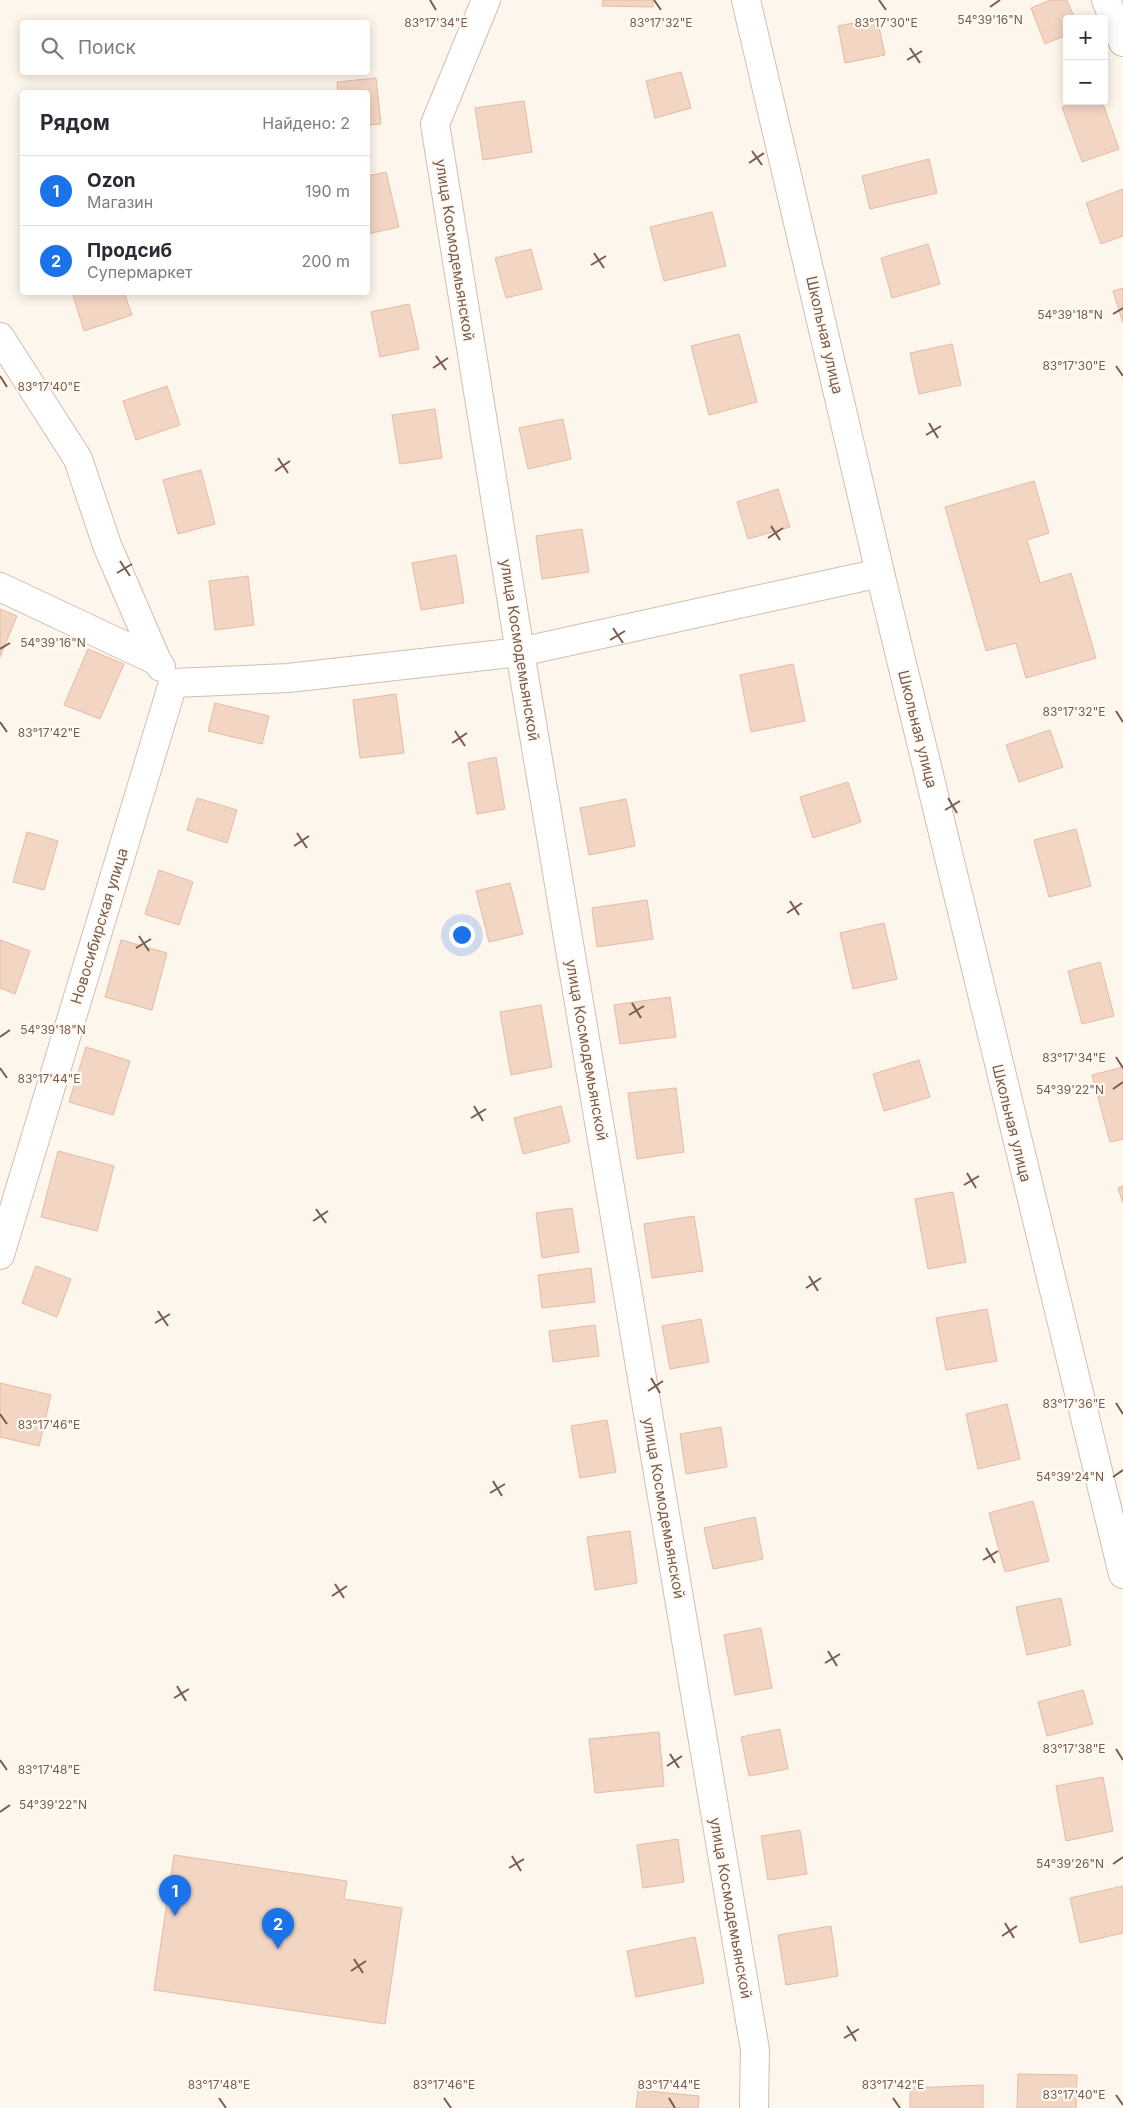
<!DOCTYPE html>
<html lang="ru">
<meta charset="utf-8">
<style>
:root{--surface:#fff;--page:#f7f7f7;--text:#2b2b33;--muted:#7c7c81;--line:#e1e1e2;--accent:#1a73e8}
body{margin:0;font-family:Inter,sans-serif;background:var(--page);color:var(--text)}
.controls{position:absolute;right:15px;top:15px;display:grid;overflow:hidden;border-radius:5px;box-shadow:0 2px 12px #0003}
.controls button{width:45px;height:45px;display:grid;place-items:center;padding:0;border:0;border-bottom:1px solid var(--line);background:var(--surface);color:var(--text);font:25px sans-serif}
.you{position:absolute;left:461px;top:934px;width:18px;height:18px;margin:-12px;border:4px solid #fff;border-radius:50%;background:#1a73e8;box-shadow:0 0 0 8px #1a73e833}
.badge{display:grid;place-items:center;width:32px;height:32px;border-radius:50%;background:var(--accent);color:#fff;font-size:16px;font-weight:700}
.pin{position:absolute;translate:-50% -41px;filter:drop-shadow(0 1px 2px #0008)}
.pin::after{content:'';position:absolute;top:26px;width:18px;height:15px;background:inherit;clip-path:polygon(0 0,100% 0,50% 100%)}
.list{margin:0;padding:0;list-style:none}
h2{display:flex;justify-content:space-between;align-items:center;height:65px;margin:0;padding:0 20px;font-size:21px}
h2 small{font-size:16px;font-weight:400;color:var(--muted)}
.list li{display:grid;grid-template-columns:32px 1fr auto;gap:15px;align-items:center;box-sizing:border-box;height:70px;padding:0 20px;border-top:1px solid var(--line)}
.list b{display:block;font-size:19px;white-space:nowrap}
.list p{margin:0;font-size:16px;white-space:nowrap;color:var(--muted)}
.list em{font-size:16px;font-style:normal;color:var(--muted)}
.icon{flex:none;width:28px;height:28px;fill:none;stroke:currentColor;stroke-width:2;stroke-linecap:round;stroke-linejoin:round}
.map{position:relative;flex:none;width:1123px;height:2108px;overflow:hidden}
.search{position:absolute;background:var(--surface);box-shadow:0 2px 12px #0003;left:20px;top:20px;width:350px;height:55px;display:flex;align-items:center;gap:12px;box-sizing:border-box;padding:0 18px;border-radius:5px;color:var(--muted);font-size:19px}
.panel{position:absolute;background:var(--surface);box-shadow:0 2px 12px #0003;left:20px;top:90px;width:350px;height:205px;border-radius:5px}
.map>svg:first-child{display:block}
.building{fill:#f3d5c3;stroke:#e6bba3}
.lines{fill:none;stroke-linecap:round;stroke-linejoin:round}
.minor-casing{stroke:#d1beb0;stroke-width:30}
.minor{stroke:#fff;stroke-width:28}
.ticks{fill:none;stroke:#7a5c4d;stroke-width:2}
.labels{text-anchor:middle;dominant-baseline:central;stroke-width:4.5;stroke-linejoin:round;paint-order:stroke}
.street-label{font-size:15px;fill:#7a5c4d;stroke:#fffaf3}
.ticks-label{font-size:12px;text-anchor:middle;fill:#7a5c4d;stroke:#fffaf3;stroke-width:4.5;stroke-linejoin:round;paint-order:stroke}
</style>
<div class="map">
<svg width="1123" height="2108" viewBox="0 0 1123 2108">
<rect width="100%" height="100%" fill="#fdf6ec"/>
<g class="building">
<polygon points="603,0 653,0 653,7 602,6"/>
<polygon points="1050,0 1067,0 1075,19 1067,19 1067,35 1045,44 1031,8"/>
<polygon points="877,18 885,55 845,63 838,26"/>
<polygon points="681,72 691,108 655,118 646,81"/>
<polygon points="376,78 381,124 368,125 368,92 338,92 337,82"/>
<polygon points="524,101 532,152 483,160 475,108"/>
<polygon points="1078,101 1102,101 1119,149 1082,162 1062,107"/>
<polygon points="929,159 937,193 870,209 862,176"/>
<polygon points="386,172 399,227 368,234 368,176"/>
<polygon points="1123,189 1123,236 1101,244 1086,203"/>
<polygon points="712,212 726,266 664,281 650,227"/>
<polygon points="928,244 940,284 892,298 881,258"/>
<polygon points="531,249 542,289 506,298 495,258"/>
<polygon points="1123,288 1123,323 1113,291"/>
<polygon points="72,292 124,292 132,315 84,331"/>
<polygon points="409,304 419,349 380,357 371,312"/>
<polygon points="739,334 757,402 709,415 691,346"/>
<polygon points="952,344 961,385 919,394 910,353"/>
<polygon points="167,386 180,425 136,440 123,401"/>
<polygon points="435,409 442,458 400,464 392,415"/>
<polygon points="563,419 571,459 528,469 519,428"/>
<polygon points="201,470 215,524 178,534 163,480"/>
<polygon points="1034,481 1049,533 1027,540 1040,583 1071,573 1096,658 1026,678 1016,643 986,651 945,507"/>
<polygon points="778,489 790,527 748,539 737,502"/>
<polygon points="582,529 589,572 542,579 536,536"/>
<polygon points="456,555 464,603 421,610 412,563"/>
<polygon points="248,576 254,625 215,630 209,581"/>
<polygon points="0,609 17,616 0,657"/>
<polygon points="88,649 124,664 100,719 64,705"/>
<polygon points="793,664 805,721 751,732 740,675"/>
<polygon points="396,694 404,753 360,758 353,700"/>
<polygon points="215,703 269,716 262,744 208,731"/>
<polygon points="1050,730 1063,767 1019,782 1006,745"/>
<polygon points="496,757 505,809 477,814 468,763"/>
<polygon points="848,782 861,822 813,838 800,797"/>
<polygon points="197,798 237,810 227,843 187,830"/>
<polygon points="626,799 635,846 589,855 580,808"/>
<polygon points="1076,829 1091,886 1049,897 1034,840"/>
<polygon points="27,832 58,841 44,890 13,882"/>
<polygon points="159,870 193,882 179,925 145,914"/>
<polygon points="510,883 523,934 489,942 476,891"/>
<polygon points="647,900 653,939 597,947 592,908"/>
<polygon points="884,923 897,979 853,989 840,933"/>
<polygon points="0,940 30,951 15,994 0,988"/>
<polygon points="121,940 167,953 152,1010 105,997"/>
<polygon points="1100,962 1114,1016 1082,1024 1068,971"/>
<polygon points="670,997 676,1037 620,1044 614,1005"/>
<polygon points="541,1005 552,1067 511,1075 500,1012"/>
<polygon points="86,1047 130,1061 113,1115 69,1102"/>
<polygon points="919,1060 930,1097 884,1111 873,1074"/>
<polygon points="1123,1067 1123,1139 1110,1142 1092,1075"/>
<polygon points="676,1088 684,1152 637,1159 628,1093"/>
<polygon points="561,1106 570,1142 523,1154 514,1118"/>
<polygon points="58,1151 114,1166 97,1231 41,1217"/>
<polygon points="1123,1186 1123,1203 1118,1188"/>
<polygon points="953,1192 966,1262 928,1269 915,1199"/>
<polygon points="572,1208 579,1252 542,1258 536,1213"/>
<polygon points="694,1216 703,1271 652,1278 644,1224"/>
<polygon points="36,1266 71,1279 57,1317 22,1303"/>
<polygon points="591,1268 595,1302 542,1308 538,1275"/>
<polygon points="987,1309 997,1361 946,1370 936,1318"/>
<polygon points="701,1319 709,1362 670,1369 662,1326"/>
<polygon points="595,1325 599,1356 553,1362 549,1331"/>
<polygon points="0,1383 51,1395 39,1446 0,1437"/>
<polygon points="1007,1404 1020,1459 978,1469 966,1414"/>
<polygon points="607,1420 616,1472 580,1478 571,1426"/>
<polygon points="721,1427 727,1467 686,1474 680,1434"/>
<polygon points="1033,1501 1049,1561 1005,1572 989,1513"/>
<polygon points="755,1517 763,1559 713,1569 704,1528"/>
<polygon points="630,1531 637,1583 595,1590 587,1537"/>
<polygon points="1061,1598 1071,1645 1027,1655 1016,1607"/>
<polygon points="761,1628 772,1688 735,1695 724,1635"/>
<polygon points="1083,1690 1093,1724 1047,1736 1038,1702"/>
<polygon points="780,1729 788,1769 749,1776 741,1737"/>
<polygon points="659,1732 664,1786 595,1793 589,1739"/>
<polygon points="1103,1777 1113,1831 1066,1841 1056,1786"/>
<polygon points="800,1830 807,1874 768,1880 761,1836"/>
<polygon points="678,1839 684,1882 643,1888 637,1845"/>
<polygon points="174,1855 347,1881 344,1899 402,1908 385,2024 154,1990"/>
<polygon points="1123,1886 1123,1933 1080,1943 1070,1898"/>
<polygon points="831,1926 838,1976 786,1985 778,1935"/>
<polygon points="695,1937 704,1983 636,1997 627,1951"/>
<polygon points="1018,2074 1077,2075 1076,2108 1017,2108"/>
<polygon points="983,2085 983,2108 910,2108 910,2088"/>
<polygon points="638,2090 699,2096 698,2108 636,2108"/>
</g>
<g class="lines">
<defs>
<g id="minor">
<polyline points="486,0 435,124 520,652 755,2050 754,2108"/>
<polyline points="746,0 880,573 1123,1574"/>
<polyline points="1106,0 1123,42"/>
<polyline points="0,337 78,459 107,545 157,661"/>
<polyline points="0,587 157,661 161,667"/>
<polyline points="173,683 288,678 520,652 880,573"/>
<polyline points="0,1255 173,683"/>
</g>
</defs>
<use href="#minor" class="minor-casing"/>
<use href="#minor" class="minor"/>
</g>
<path class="ticks" d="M430 0 436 10M654 0 661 10M879 0 886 10M990 7 1000 0M910 48 920 63M907 60 922 51M752 151 762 165M749 163 764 153M594 253 604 268M591 265 606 256M1113 314 1123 308M436 356 446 370M1116 366 1123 376M433 368 448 358M0 376 7 387M929 423 938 438M926 435 941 426M278 458 288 473M275 471 290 461M771 526 780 540M768 538 783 528M120 561 130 576M117 573 132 564M613 628 623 643M610 640 625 631M0 649 10 643M1116 711 1123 722M0 722 7 732M455 731 465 746M452 743 467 733M948 798 957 813M945 810 960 801M297 833 307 848M294 846 309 836M790 901 799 915M787 913 802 903M139 936 149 951M136 948 151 939M632 1003 641 1018M629 1015 644 1006M0 1037 10 1030M1116 1057 1123 1068M0 1068 7 1078M1113 1089 1123 1082M474 1106 483 1121M471 1118 486 1109M967 1173 976 1188M964 1185 979 1176M316 1209 326 1223M313 1221 328 1211M809 1276 818 1291M806 1288 821 1278M158 1311 168 1326M155 1323 170 1314M651 1378 660 1393M648 1391 663 1381M1116 1403 1123 1414M0 1414 7 1424M1113 1477 1123 1470M493 1481 502 1496M490 1493 505 1484M986 1548 995 1563M983 1560 998 1551M335 1584 344 1598M332 1596 347 1586M828 1651 837 1666M825 1663 840 1654M177 1686 186 1701M174 1698 189 1689M1116 1749 1123 1760M670 1754 679 1768M0 1760 7 1770M667 1766 682 1756M0 1812 10 1805M512 1856 521 1871M1113 1864 1123 1857M509 1868 524 1859M1005 1923 1014 1938M1002 1936 1017 1926M354 1959 363 1973M351 1971 366 1961M847 2026 856 2041M844 2038 859 2029M1116 2095 1123 2105M219 2098 226 2108M444 2098 451 2108M669 2098 675 2108M893 2098 900 2108"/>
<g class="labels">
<g class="street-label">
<text transform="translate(455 250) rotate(81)">улица Космодемьянской</text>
<text transform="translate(825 335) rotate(77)">Школьная улица</text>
<text transform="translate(520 650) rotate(81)">улица Космодемьянской</text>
<text transform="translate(918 729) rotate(76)">Школьная улица</text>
<text transform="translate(99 926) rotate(-73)">Новосибирская улица</text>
<text transform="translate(587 1050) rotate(80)">улица Космодемьянской</text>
<text transform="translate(1012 1123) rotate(76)">Школьная улица</text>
<text transform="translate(664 1508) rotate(80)">улица Космодемьянской</text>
<text transform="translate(731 1908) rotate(80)">улица Космодемьянской</text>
</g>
</g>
<g class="ticks-label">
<text x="990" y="24">54°39'16"N</text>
<text x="436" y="27">83°17'34"E</text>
<text x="661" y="27">83°17'32"E</text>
<text x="886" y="27">83°17'30"E</text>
<text x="1070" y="319">54°39'18"N</text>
<text x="1074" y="370">83°17'30"E</text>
<text x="49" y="391">83°17'40"E</text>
<text x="53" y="647">54°39'16"N</text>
<text x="1074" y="716">83°17'32"E</text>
<text x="49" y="737">83°17'42"E</text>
<text x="53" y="1034">54°39'18"N</text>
<text x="1074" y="1062">83°17'34"E</text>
<text x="49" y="1083">83°17'44"E</text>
<text x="1070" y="1094">54°39'22"N</text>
<text x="1074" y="1408">83°17'36"E</text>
<text x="49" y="1429">83°17'46"E</text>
<text x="1070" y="1481">54°39'24"N</text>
<text x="1074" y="1753">83°17'38"E</text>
<text x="49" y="1774">83°17'48"E</text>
<text x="53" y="1809">54°39'22"N</text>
<text x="1070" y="1868">54°39'26"N</text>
<text x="219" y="2089">83°17'48"E</text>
<text x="444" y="2089">83°17'46"E</text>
<text x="669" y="2089">83°17'44"E</text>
<text x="893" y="2089">83°17'42"E</text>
<text x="1074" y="2099">83°17'40"E</text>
</g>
</svg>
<div class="controls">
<button>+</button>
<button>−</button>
</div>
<div class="you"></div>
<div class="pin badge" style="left:175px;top:1916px">1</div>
<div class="pin badge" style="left:278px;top:1949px">2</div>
<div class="search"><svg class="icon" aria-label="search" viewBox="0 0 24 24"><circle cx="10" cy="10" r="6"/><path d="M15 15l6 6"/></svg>Поиск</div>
<section class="panel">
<h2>Рядом<small>Найдено: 2</small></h2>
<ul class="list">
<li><span class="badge">1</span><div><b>Ozon</b><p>Магазин</p></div><em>190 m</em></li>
<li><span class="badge">2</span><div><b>Продсиб</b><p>Супермаркет</p></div><em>200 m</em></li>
</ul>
</section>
</div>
